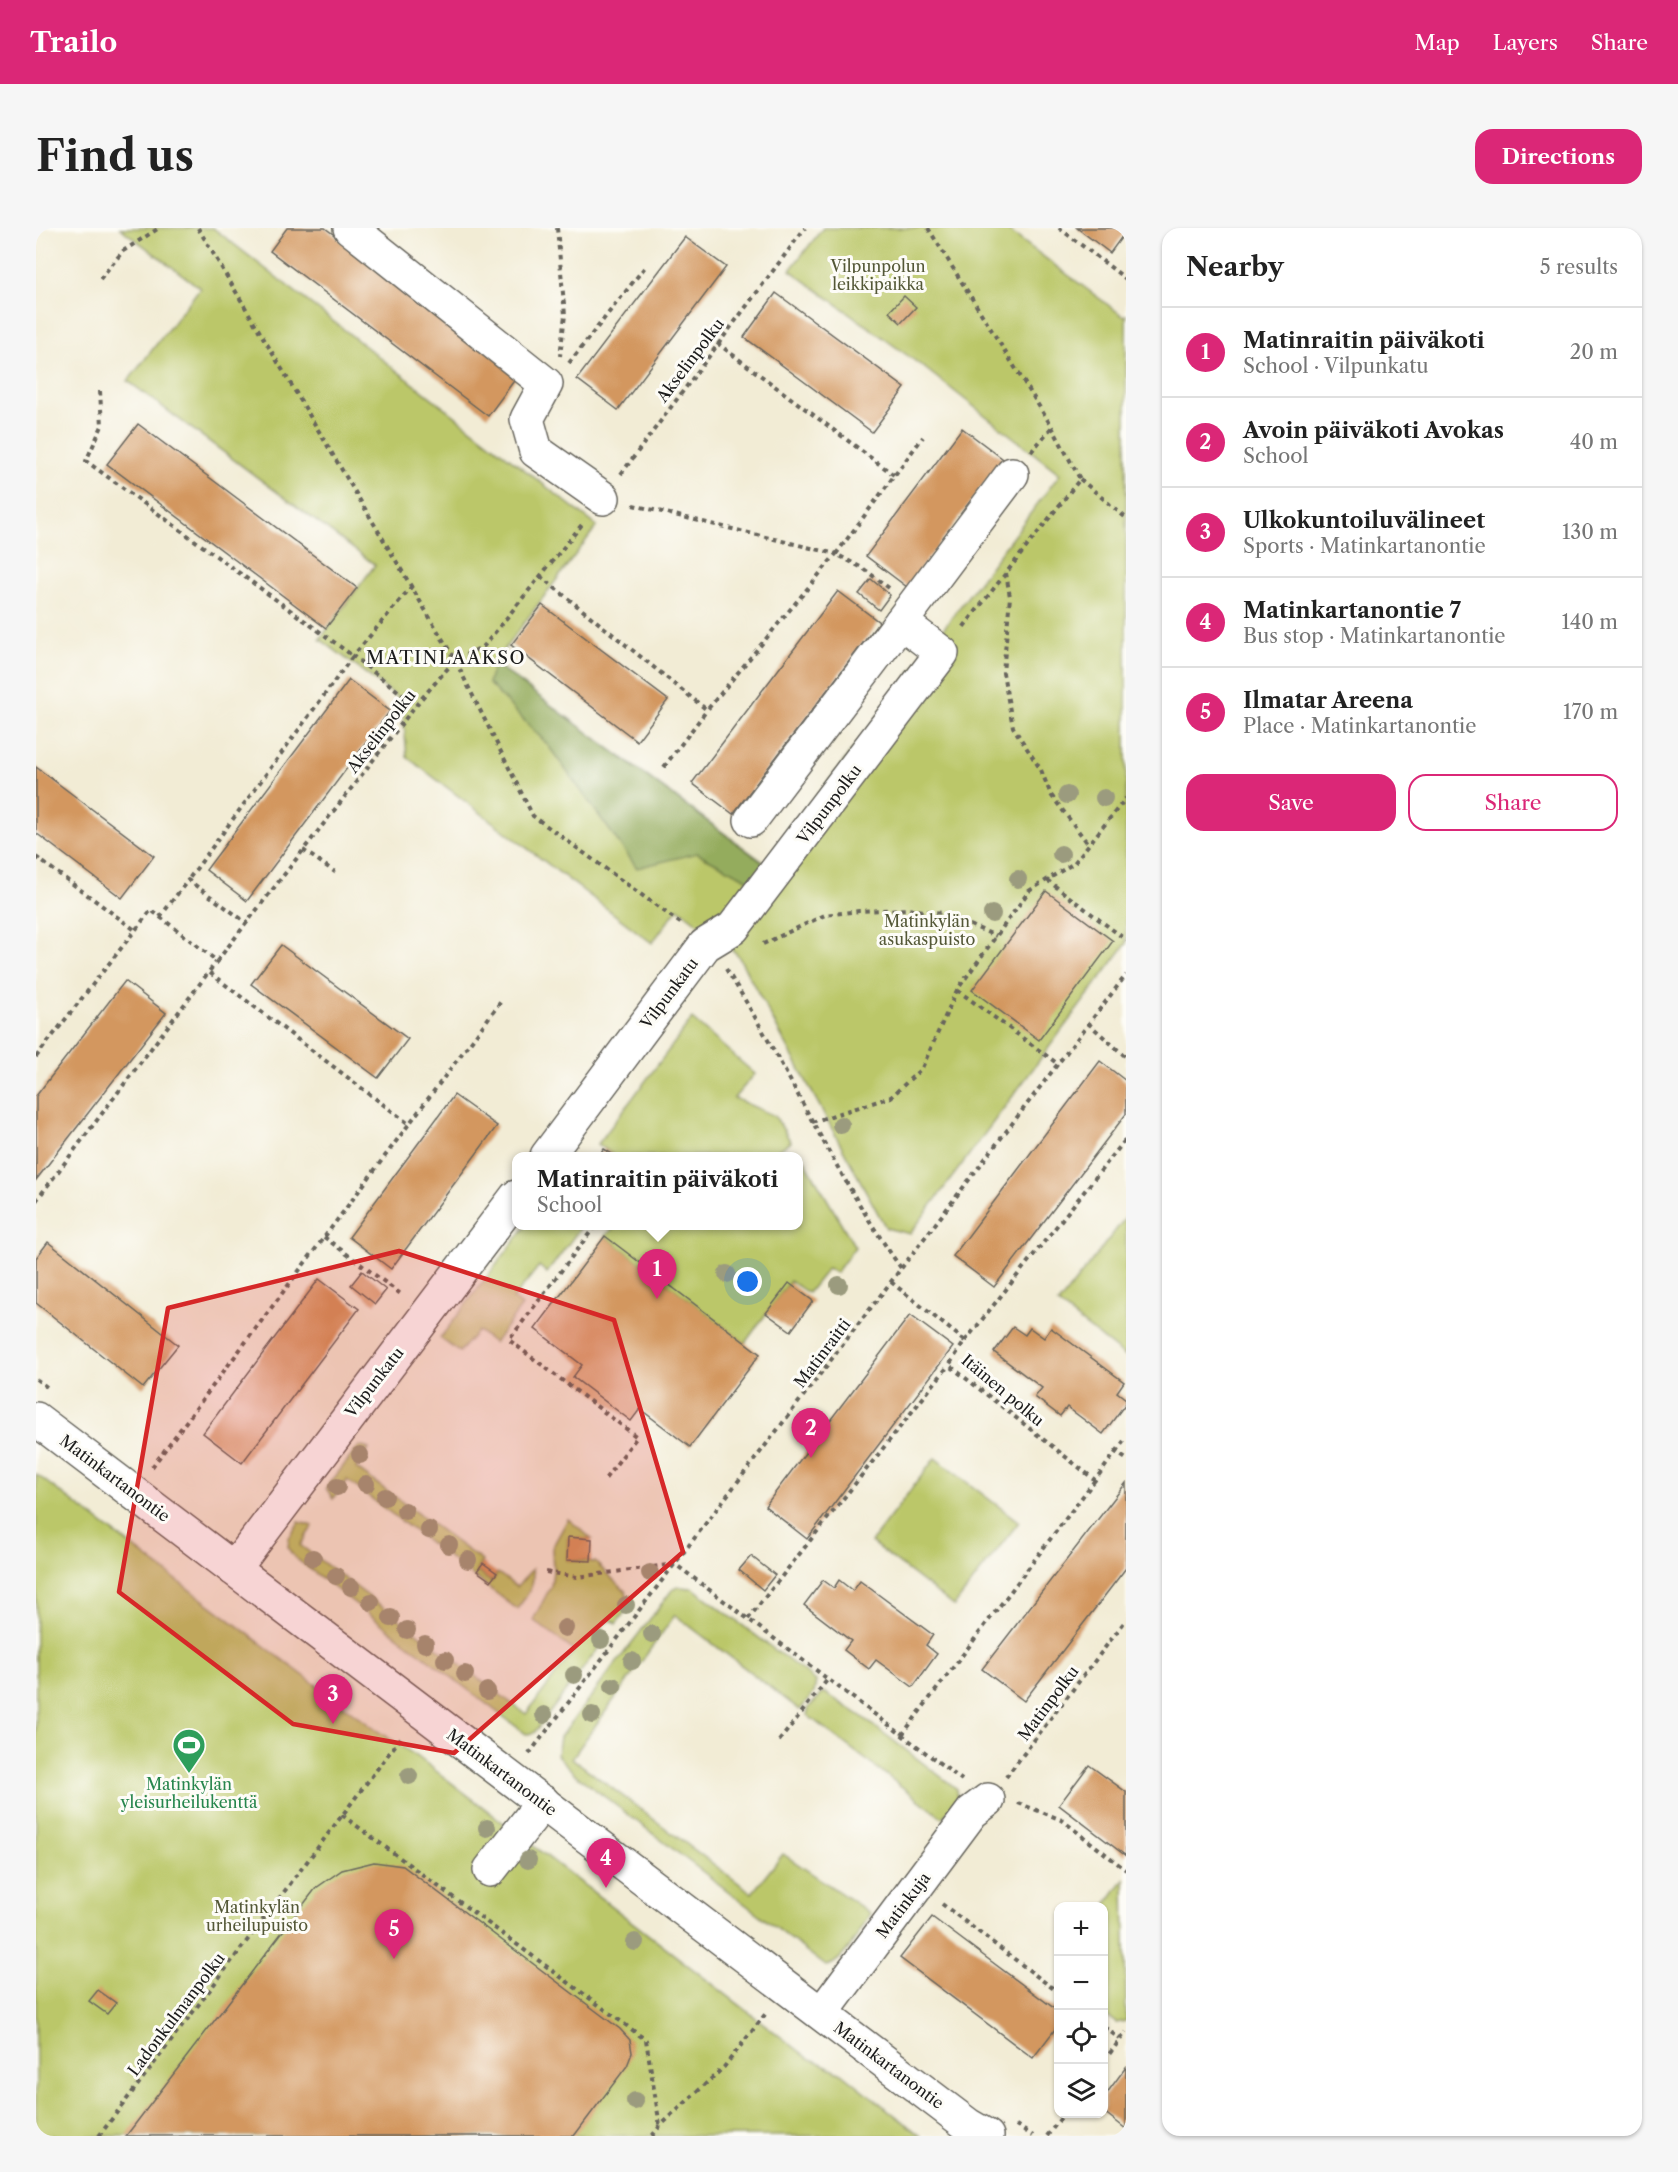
<!DOCTYPE html>
<meta charset="utf-8">
<style>
:root{--surface:#fff;--page:#f6f6f6;--text:#222;--muted:#767676;--line:#e0e0e0;--accent:#db2777}
body{margin:0;font-family:"Libre Caslon Text",serif;background:var(--page);color:var(--text)}
.controls{position:absolute;right:18px;bottom:18px;display:grid;overflow:hidden;border-radius:12px;box-shadow:0 2px 4px #0004}
.controls button{width:54px;height:54px;display:grid;place-items:center;padding:0;border:0;border-bottom:2px solid var(--line);background:var(--surface);color:var(--text);font:30px sans-serif}
.you{position:absolute;left:712px;top:1054px;width:21px;height:21px;margin:-15px;border:4px solid #fff;border-radius:50%;background:#1a73e8;box-shadow:0 0 0 9px #1a73e833}
.badge{display:grid;place-items:center;width:39px;height:39px;border-radius:50%;background:var(--accent);color:#fff;font-size:20px;font-weight:700}
.pin{position:absolute;translate:-50% -50px;filter:drop-shadow(0 2px 3px #0008)}
.pin::after{content:'';position:absolute;top:32px;width:21px;height:18px;background:inherit;clip-path:polygon(0 0,100% 0,50% 100%)}
.popup{position:absolute;left:476px;top:924px;width:291px;height:78px;box-sizing:border-box;display:grid;place-content:center;border-radius:12px;background:var(--surface);filter:drop-shadow(0 2px 4px #0005);font-size:20px;white-space:nowrap;color:var(--muted)}
.popup b{font-size:22px;color:var(--text)}
.popup::after{content:'';position:absolute;left:50%;top:100%;margin-left:-12px;border:12px solid transparent;border-top-color:var(--surface)}
.list{margin:0;padding:0;list-style:none}
h2{display:flex;justify-content:space-between;align-items:center;height:78px;margin:0;padding:0 24px;font-size:26px}
h2 small{font-size:20px;font-weight:400;color:var(--muted)}
.list li{display:grid;grid-template-columns:39px 1fr auto;gap:18px;align-items:center;box-sizing:border-box;height:90px;padding:0 24px;border-top:2px solid var(--line)}
.list b{display:block;font-size:22px;white-space:nowrap}
.list p{margin:0;font-size:20px;white-space:nowrap;color:var(--muted)}
.list em{font-size:20px;font-style:normal;color:var(--muted)}
.actions{display:flex;gap:12px;padding:18px 24px}
.actions a{flex:1;padding:14px 0;border:2px solid var(--accent);border-radius:18px;text-align:center;font-size:21px;color:var(--accent)}
.actions .main{background:var(--accent);color:#fff}
.icon{flex:none;width:33px;height:33px;fill:none;stroke:currentColor;stroke-width:2;stroke-linecap:round;stroke-linejoin:round}
.map{position:relative;flex:none;width:1090px;height:1908px;overflow:hidden;border-radius:18px}
header{display:flex;align-items:center;gap:36px;box-sizing:border-box;height:84px;padding:0 30px;background:var(--accent);color:#fff}
header strong{font-size:28px}
nav{display:flex;gap:33px;margin-inline-start:auto;font-size:21px}
.intro{display:flex;align-items:center;justify-content:space-between;box-sizing:border-box;height:144px;padding:0 36px}
h1{margin:0;font-size:42px}
.button{padding:15px 27px;border-radius:18px;background:var(--accent);color:#fff;font-size:21px;font-weight:700}
main{display:flex;gap:36px;padding:0 36px}
aside{flex:1;background:var(--surface);border-radius:18px;box-shadow:0 2px 4px #0004}
.map>svg:first-child{display:block}
.green{fill:#bbc769;stroke:#6c7242;stroke-width:1.5}
.forest{fill:#94ac5d;stroke:#58643c;stroke-width:1.5}
.building{fill:#d3975e}
.lines{fill:none;stroke-linecap:round;stroke-linejoin:round}
.minor-casing{stroke:#67655d;stroke-width:36}
.path{stroke:#67655d;stroke-width:4;stroke-dasharray:4.5 4.5;stroke-linecap:butt}
.minor{stroke:#fff;stroke-width:33}
.tree{fill:#9b9b7e}
.marked{fill:#d62828;fill-opacity:0.2;stroke:#d62828;stroke-width:4.5;stroke-linejoin:round}
.labels{text-anchor:middle;dominant-baseline:central;stroke-width:6;stroke-linejoin:round;paint-order:stroke}
.park-label{font-size:16px;fill:#545837;stroke:#fdfcf7}
.street-label{font-size:16px;fill:#1c1c1c;stroke:#fdfcf7}
.leisure-label{font-size:16px;fill:#27864d;stroke:#fdfcf7}
.neighbourhood-label{font-size:18px;letter-spacing:1.5px;fill:#1c1c1c;stroke:#fdfcf7}
</style>
<header>
<strong>Trailo</strong>
<nav><a>Map</a><a>Layers</a><a>Share</a></nav>
</header>
<div class="intro"><h1>Find us</h1><a class="button">Directions</a></div>
<main>
<div class="map">
<svg width="1090" height="1908" viewBox="0 0 1090 1908">
<rect width="100%" height="100%" fill="#fdfcf7"/>
<filter id="ink" filterUnits="userSpaceOnUse"><feTurbulence type="fractalNoise" baseFrequency=".0167" numOctaves="2"/><feDisplacementMap in="SourceGraphic" scale="12" xChannelSelector="R" yChannelSelector="G"/><feConvolveMatrix kernelMatrix="1 2 1 2 8 2 1 2 1" color-interpolation-filters="sRGB"/></filter>
<filter id="wash" filterUnits="userSpaceOnUse"><feTurbulence type="fractalNoise" baseFrequency=".008" numOctaves="4" result="noise"/><feDisplacementMap in="SourceGraphic" scale="24" xChannelSelector="R" yChannelSelector="G"/><feGaussianBlur stdDeviation="1.35" result="paint"/><feColorMatrix in="noise" values="0 0 0 0 0 0 0 0 0 0 0 0 0 0 0 0 0 1.4 0 .05"/><feComposite in="paint" operator="in"/></filter>
<g filter="url(#wash)">
<rect width="100%" height="100%" fill="#f2ecd5"/>
<g class="green">
<polygon points="84,0 177,0 561,298 458,435 730,636 1024,246 890,141 754,42 787,0 969,0 1087,88 1090,87 1090,716 874,1006 850,1000 701,726 642,680 616,715 371,529 366,473 284,411 339,337 92,153 164,60"/>
<polygon points="656,791 719,846 698,870 739,888 755,914 733,928 579,928 562,916"/>
<polygon points="769,933 819,1019 800,1045 792,1040 772,1065 754,1053 709,1115 569,1008 580,998 762,998 762,937"/>
<polygon points="1090,989 1090,1129 1022,1076"/>
<polygon points="490,998 545,999 511,1045 503,1038 477,1071 486,1078 458,1115 442,1103 423,1124 404,1110"/>
<path d="M323 1218 333 1221 320 1240 446 1333 440 1343 455 1354 462 1345 481 1359 496 1341C500 1359 491 1367 481 1381L311 1252 297 1271 290 1260Z"/>
<polygon points="899,1230 983,1294 918,1378 835,1314"/>
<polygon points="0,1246 340,1502 382,1529 771,1829 806,1845 885,1908 0,1908"/>
<polygon points="532,1291 556,1311 532,1310 531,1332 559,1334 590,1364 594,1377 580,1396 576,1392 568,1396 564,1404 571,1409 498,1505 490,1506 258,1329 252,1320 253,1310 263,1294 277,1298 264,1317 490,1486 538,1423 497,1392 515,1358 517,1343 516,1320"/>
<path d="M641 1359 657 1360 780 1453 778 1465 764 1482 639 1387 536 1530 716 1665 747 1626 834 1685C827 1699 807 1736 790 1738L539 1546 521 1527 524 1509 636 1362Z"/>
<polygon points="788,1464 825,1488 921,1561 922,1571 907,1590 771,1487 773,1479"/>
<polygon points="1088,1651 1090,1793 1080,1795 1068,1786 1068,1679"/>
</g>
<polygon class="forest" points="458,435 730,637 715,653 661,625 601,640 511,516 452,455"/>
<g id="blocks">
<g class="building">
<polygon points="251,0 289,0 483,146 452,188 234,23"/>
<polygon points="1041,0 1090,0 1090,3 1074,25"/>
<polygon points="649,9 690,39 582,182 541,151"/>
<polygon points="740,65 869,160 836,204 708,109"/>
<polygon points="868,68 880,79 865,95 853,84"/>
<polygon points="102,196 321,360 290,400 71,236"/>
<polygon points="926,200 967,231 871,359 830,328"/>
<polygon points="835,351 854,367 843,382 823,366"/>
<polygon points="802,363 843,394 697,586 656,555"/>
<polygon points="506,377 632,472 601,513 475,417"/>
<polygon points="313,452 354,483 211,673 170,642"/>
<polygon points="0,539 118,628 86,670 0,605"/>
<polygon points="1010,663 1077,713 1003,812 936,762"/>
<polygon points="245,717 372,811 342,850 215,756"/>
<polygon points="89,753 130,785 0,952 0,868"/>
<polygon points="1064,833 1090,853 1090,886 958,1059 917,1028"/>
<polygon points="418,867 461,898 355,1041 313,1009"/>
<polygon points="568,921 579,928 563,928"/>
<polygon points="569,1008 724,1126 654,1219 604,1181 595,1193 537,1149 546,1137 499,1101"/>
<polygon points="12,1014 142,1117 107,1160 0,1075 0,1030"/>
<polygon points="326,1043 350,1062 339,1076 315,1057"/>
<polygon points="283,1051 323,1081 206,1235 167,1205"/>
<polygon points="753,1055 777,1073 755,1103 730,1085"/>
<polygon points="874,1087 917,1119 771,1311 729,1278"/>
<polygon points="977,1099 989,1107 994,1100 1008,1110 1015,1100 1088,1154 1081,1164 1090,1171 1090,1175 1067,1206 1031,1179 1024,1188 999,1169 1006,1160 958,1124"/>
<polygon points="1090,1255 1090,1340 988,1473 946,1441"/>
<polygon points="532,1309 556,1311 555,1333 531,1332"/>
<polygon points="715,1328 739,1347 727,1362 703,1342"/>
<polygon points="447,1335 461,1345 455,1353 441,1343"/>
<polygon points="787,1352 798,1360 803,1352 817,1363 824,1353 897,1407 890,1417 901,1426 877,1459 840,1432 833,1441 808,1422 815,1413 768,1377"/>
<polygon points="1053,1537 1090,1564 1090,1628 1023,1577"/>
<polygon points="338,1634 367,1638 584,1801 594,1812 596,1825 591,1838 538,1908 90,1908 280,1660 306,1642"/>
<polygon points="896,1689 1023,1784 1023,1796 997,1830 864,1730"/>
<polygon points="62,1762 80,1775 71,1786 53,1773"/>
<polygon points="1090,1839 1090,1901 1068,1884 1068,1869"/>
</g>
</g>
</g>
<g filter="url(#ink)">
<use href="#blocks" fill-opacity="0" stroke="#67655d" stroke-width="1.5"/>
<g class="lines">
<defs>
<g id="minor">
<polyline points="314,0 510,156 491,191 500,223 567,270"/>
<polyline points="715,592 865,394"/>
<polyline points="511,928 669,717 697,700 906,425 865,394 976,246"/>
<polyline points="0,1191 932,1897 951,1908"/>
<polyline points="198,1341 480,969"/>
<polyline points="454,1642 507,1574"/>
<polyline points="786,1785 936,1584 952,1572"/>
</g>
</defs>
<use href="#minor" class="minor-casing"/>
<g class="path">
<polyline points="162,0 419,432 497,588 647,697"/>
<polyline points="521,0 529,87 524,128"/>
<polyline points="892,0 1016,199 1044,251 926,401"/>
<polyline points="1023,0 1090,51"/>
<polyline points="64,51 87,23 123,0"/>
<polyline points="681,115 858,247"/>
<polyline points="533,135 609,39"/>
<polyline points="64,163 66,198 50,233 317,428 152,652"/>
<polyline points="995,224 1016,199"/>
<polyline points="585,246 769,0"/>
<polyline points="1044,251 1090,290"/>
<polyline points="970,345 974,369 967,445 977,499 1005,542 1015,567 1053,617"/>
<polyline points="504,348 671,482 800,326 597,277"/>
<polyline points="376,358 317,428 380,477"/>
<polyline points="853,360 828,341 800,326 887,209"/>
<polyline points="628,539 671,482"/>
<polyline points="267,622 299,644"/>
<polyline points="0,629 99,702"/>
<polyline points="1011,652 1090,712"/>
<polyline points="124,689 152,652 211,695"/>
<polyline points="727,716 789,687 823,683 872,681 906,685 960,708"/>
<path d="M690 741C752 839 798 946 865 1040"/>
<polyline points="174,745 373,896"/>
<polyline points="921,762 1022,836"/>
<polyline points="1052,795 1090,829"/>
<polyline points="0,829 115,682 181,733 380,477 419,432 448,418 548,294"/>
<polyline points="776,894 855,869 886,840 921,762 993,663 1038,635 1090,570"/>
<polyline points="0,973 181,733"/>
<polyline points="559,998 473,1112 601,1209 569,1251"/>
<polyline points="288,1009 366,1067"/>
<polyline points="855,1054 929,1113 913,1137 1059,1252 1080,1224 1090,1231"/>
<polyline points="929,1113 1090,911"/>
<polyline points="0,1151 12,1160"/>
<polyline points="1080,1224 1090,1210"/>
<polyline points="116,1239 466,772"/>
<polyline points="510,1344 541,1349 639,1336 926,1552"/>
<polyline points="712,1391 913,1137"/>
<polyline points="866,1507 1059,1252"/>
<polyline points="743,1513 792,1451"/>
<polyline points="493,1526 1090,747"/>
<polyline points="970,1549 1090,1392"/>
<polyline points="982,1575 1026,1592 1090,1642"/>
<polyline points="306,1587 610,1812 624,1898"/>
<polyline points="906,1676 1023,1765"/>
<polyline points="1068,1799 1084,1811"/>
<polyline points="1068,1833 1090,1804"/>
<polyline points="980,1897 997,1908"/>
<polyline points="63,1908 367,1507"/>
<polyline points="616,1908 624,1898 688,1839 731,1784"/>
<polyline points="1011,1908 1028,1886"/>
</g>
<use href="#minor" class="minor"/>
</g>
<g class="tree">
<circle cx="1031" cy="567" r="9"/>
<circle cx="1068" cy="570" r="9"/>
<circle cx="1025" cy="626" r="9"/>
<circle cx="982" cy="651" r="9"/>
<circle cx="956" cy="686" r="9"/>
<circle cx="805" cy="897" r="9"/>
<circle cx="691" cy="1046" r="9"/>
<circle cx="803" cy="1057" r="9"/>
<circle cx="324" cy="1227" r="9"/>
<circle cx="330" cy="1256" r="9"/>
<circle cx="301" cy="1259" r="9"/>
<circle cx="349" cy="1269" r="9"/>
<circle cx="369" cy="1283" r="9"/>
<circle cx="393" cy="1302" r="9"/>
<circle cx="413" cy="1317" r="9"/>
<circle cx="277" cy="1330" r="9"/>
<circle cx="432" cy="1332" r="9"/>
<circle cx="614" cy="1345" r="9"/>
<circle cx="300" cy="1348" r="9"/>
<circle cx="315" cy="1359" r="9"/>
<circle cx="335" cy="1374" r="9"/>
<circle cx="590" cy="1377" r="9"/>
<circle cx="355" cy="1390" r="9"/>
<circle cx="529" cy="1400" r="9"/>
<circle cx="371" cy="1402" r="9"/>
<circle cx="616" cy="1406" r="9"/>
<circle cx="565" cy="1412" r="9"/>
<circle cx="389" cy="1416" r="9"/>
<circle cx="409" cy="1432" r="9"/>
<circle cx="596" cy="1433" r="9"/>
<circle cx="429" cy="1446" r="9"/>
<circle cx="538" cy="1447" r="9"/>
<circle cx="577" cy="1458" r="9"/>
<circle cx="451" cy="1463" r="9"/>
<circle cx="508" cy="1487" r="9"/>
<circle cx="556" cy="1487" r="9"/>
<circle cx="373" cy="1548" r="9"/>
<circle cx="451" cy="1600" r="9"/>
<circle cx="492" cy="1632" r="9"/>
<circle cx="599" cy="1714" r="9"/>
<circle cx="599" cy="1873" r="9"/>
</g>
</g>
<path class="marked" d="M363 1023 578 1092 647 1324 418 1525 257 1496 83 1364 132 1080Z"/>
<defs>
<symbol id="stadium-pin" viewBox="-11 -11 22 30"><path d="M0 17L-7.5 6A9.5 9.5 0 1 1 7.5 6Z" fill="#2e9e5b" stroke="#fdfcf7"/><path d="M0-5a6.5 5 0 1 0 0 10a6.5 5 0 1 0 0-10ZM-3.5-1.8h7v3.6h-7Z" fill="#fff"/></symbol>
</defs>
<g fill-rule="evenodd">
<use href="#stadium-pin" x="134" y="1498" width="38" height="52"/>
</g>
<g class="labels">
<g class="park-label">
<text x="842" y="38">Vilpunpolun<tspan x="842" dy="18">leikkipaikka</tspan></text>
<text x="891" y="693">Matinkylän<tspan x="891" dy="18">asukaspuisto</tspan></text>
<text x="221" y="1679">Matinkylän<tspan x="221" dy="18">urheilupuisto</tspan></text>
</g>
<g class="street-label">
<text transform="translate(654 132) rotate(-53)">Akselinpolku</text>
<text transform="translate(345 503) rotate(-52)">Akselinpolku</text>
<text transform="translate(793 576) rotate(-53)">Vilpunpolku</text>
<text transform="translate(633 765) rotate(-53)">Vilpunkatu</text>
<text transform="translate(786 1125) rotate(-53)">Matinraitti</text>
<text transform="translate(338 1154) rotate(-52)">Vilpunkatu</text>
<text transform="translate(967 1162) rotate(40)">Itäinen polku</text>
<text transform="translate(79 1250) rotate(37)">Matinkartanontie</text>
<text transform="translate(1012 1475) rotate(-53)">Matinpolku</text>
<text transform="translate(466 1544) rotate(37)">Matinkartanontie</text>
<text transform="translate(867 1677) rotate(-53)">Matinkuja</text>
<text transform="translate(140 1786) rotate(-53)">Ladonkulmanpolku</text>
<text transform="translate(853 1837) rotate(37)">Matinkartanontie</text>
</g>
<g class="leisure-label">
<text x="153" y="1556">Matinkylän<tspan x="153" dy="18">yleisurheilukenttä</tspan></text>
</g>
<g class="neighbourhood-label">
<text x="410" y="430">MATINLAAKSO</text>
</g>
</g>
</svg>
<div class="controls">
<button>+</button>
<button>−</button>
<button><svg class="icon" aria-label="locate" viewBox="0 0 24 24"><circle cx="12" cy="12" r="6"/><path d="M12 2v4M12 18v4M2 12h4M18 12h4"/></svg></button>
<button><svg class="icon" aria-label="layers" viewBox="0 0 24 24"><path d="M12 4l9 5-9 5-9-5zM3 14l9 5 9-5"/></svg></button>
</div>
<div class="you"></div>
<div class="pin badge" style="left:621px;top:1071px">1</div>
<div class="popup"><b>Matinraitin päiväkoti</b>School</div>
<div class="pin badge" style="left:775px;top:1230px">2</div>
<div class="pin badge" style="left:297px;top:1496px">3</div>
<div class="pin badge" style="left:570px;top:1660px">4</div>
<div class="pin badge" style="left:358px;top:1731px">5</div>
</div>
<aside>
<h2>Nearby<small>5 results</small></h2>
<ul class="list">
<li><span class="badge">1</span><div><b>Matinraitin päiväkoti</b><p>School · Vilpunkatu</p></div><em>20 m</em></li>
<li><span class="badge">2</span><div><b>Avoin päiväkoti Avokas</b><p>School</p></div><em>40 m</em></li>
<li><span class="badge">3</span><div><b>Ulkokuntoiluvälineet</b><p>Sports · Matinkartanontie</p></div><em>130 m</em></li>
<li><span class="badge">4</span><div><b>Matinkartanontie 7</b><p>Bus stop · Matinkartanontie</p></div><em>140 m</em></li>
<li><span class="badge">5</span><div><b>Ilmatar Areena</b><p>Place · Matinkartanontie</p></div><em>170 m</em></li>
</ul>
<div class="actions"><a class="main">Save</a><a>Share</a></div>
</aside>
</main>
